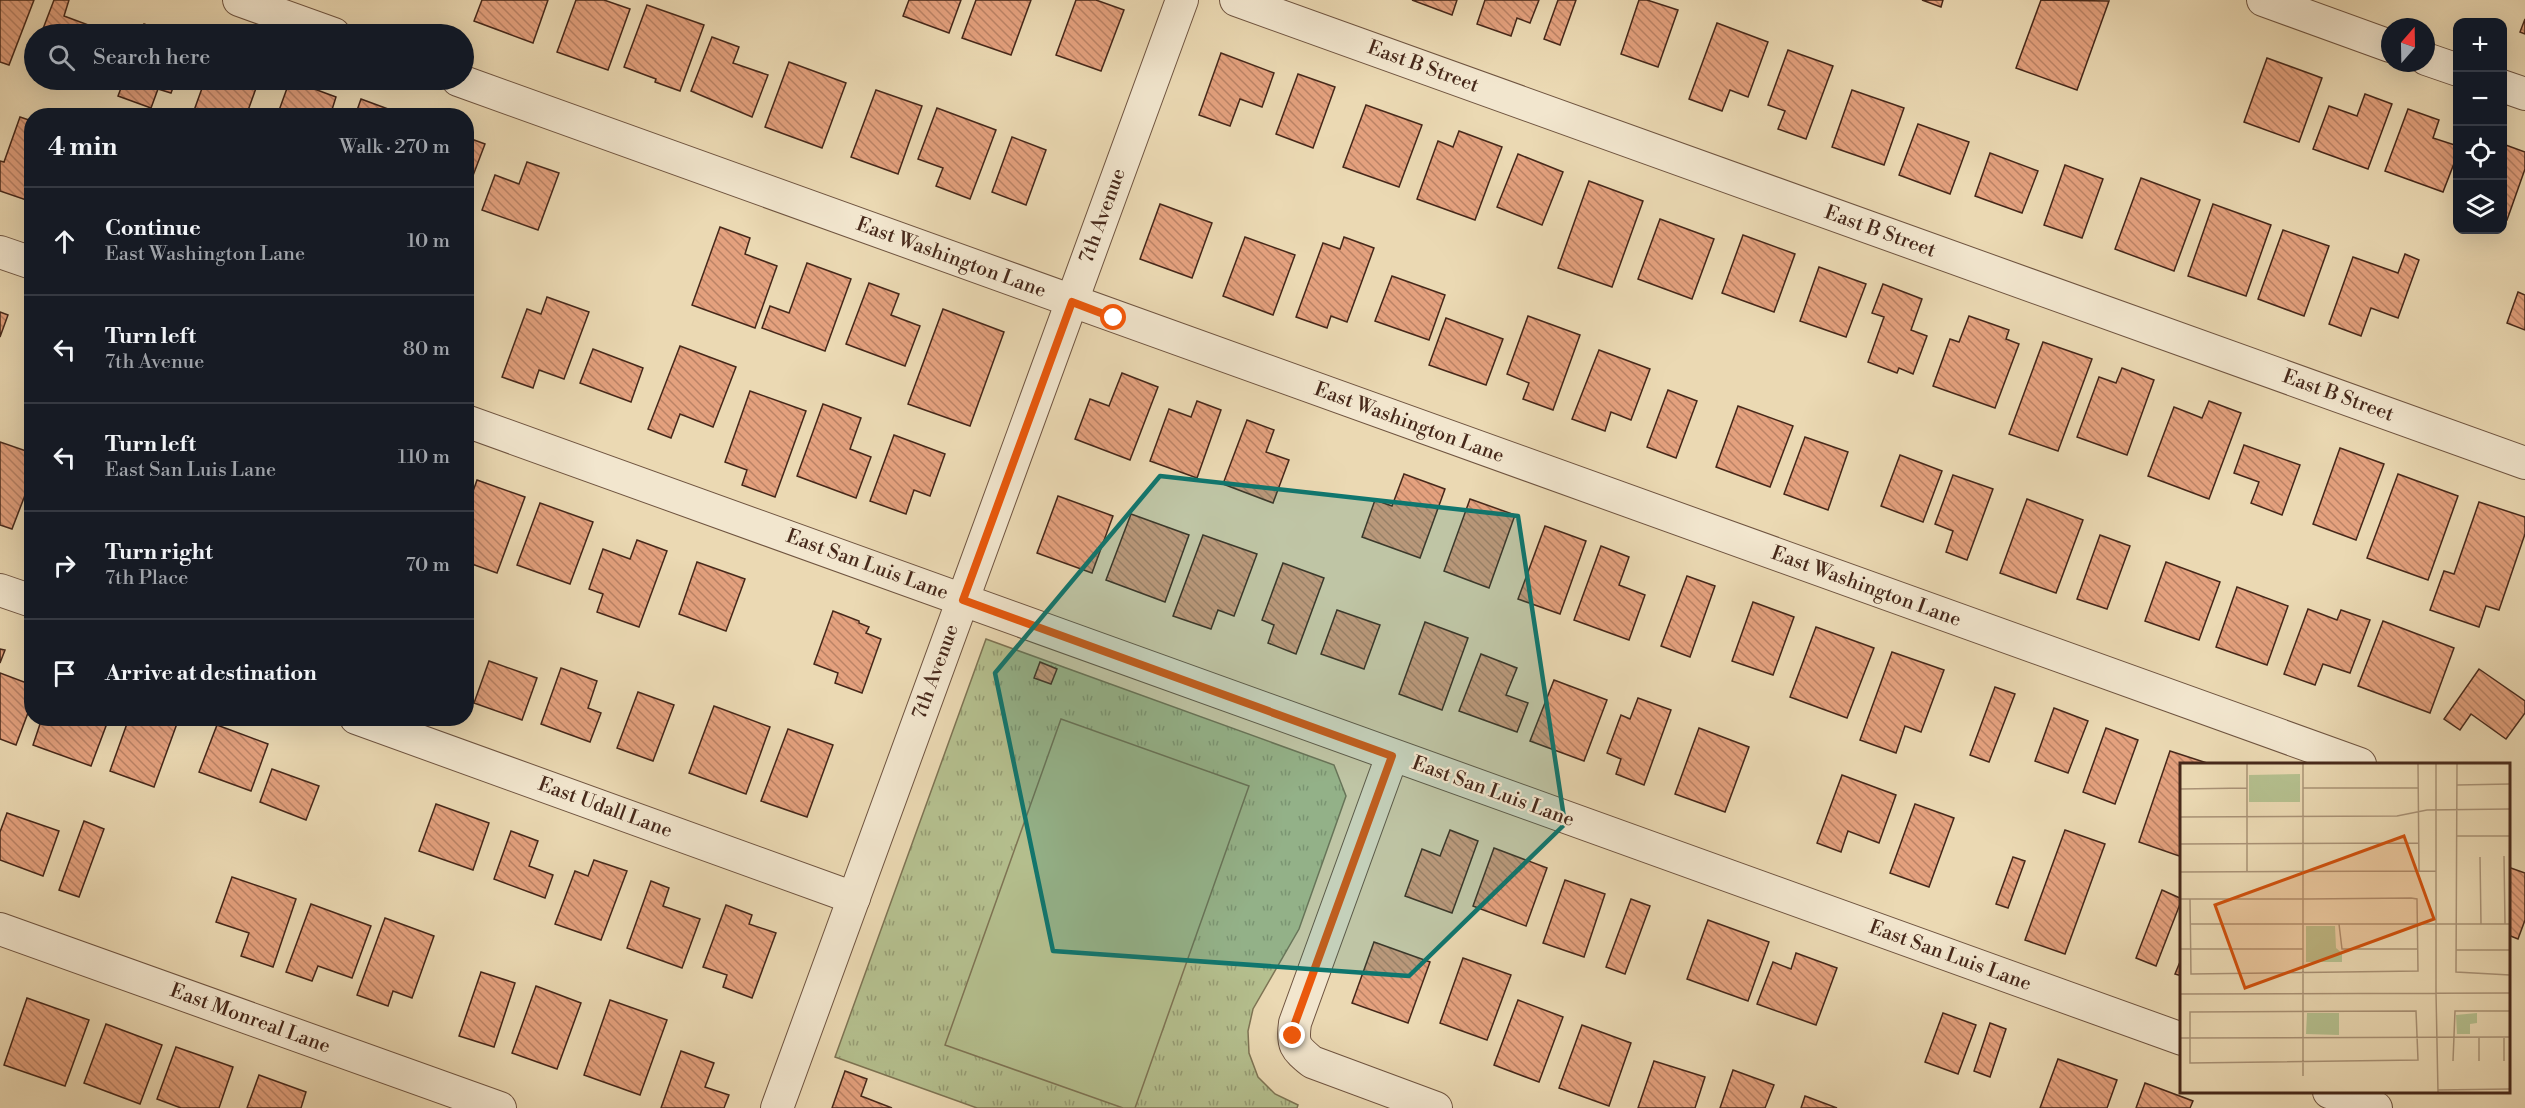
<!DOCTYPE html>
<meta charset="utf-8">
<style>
:root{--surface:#171b24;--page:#242831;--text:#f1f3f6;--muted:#9ea1a6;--line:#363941}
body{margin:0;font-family:"Libre Bodoni",serif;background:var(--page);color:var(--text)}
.controls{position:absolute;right:18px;top:18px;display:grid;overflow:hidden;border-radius:12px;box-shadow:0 6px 24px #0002}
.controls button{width:54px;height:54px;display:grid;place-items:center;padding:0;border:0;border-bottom:2px solid var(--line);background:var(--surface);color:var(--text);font:30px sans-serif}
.compass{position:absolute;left:2381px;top:18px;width:54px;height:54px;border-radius:50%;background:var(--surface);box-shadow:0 6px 24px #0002;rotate:20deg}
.stop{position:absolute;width:18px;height:18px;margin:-14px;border:4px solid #ea580c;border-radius:50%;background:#fff}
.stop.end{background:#ea580c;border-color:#fff;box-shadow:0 2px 6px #0008}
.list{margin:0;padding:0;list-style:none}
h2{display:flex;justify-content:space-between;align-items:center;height:78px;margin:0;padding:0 24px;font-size:26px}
h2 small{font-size:20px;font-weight:400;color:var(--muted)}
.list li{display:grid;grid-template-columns:39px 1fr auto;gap:18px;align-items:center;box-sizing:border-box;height:108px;padding:0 24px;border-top:2px solid var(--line)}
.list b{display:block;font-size:22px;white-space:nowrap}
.list p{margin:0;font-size:20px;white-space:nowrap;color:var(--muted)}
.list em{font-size:20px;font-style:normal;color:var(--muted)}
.icon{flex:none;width:33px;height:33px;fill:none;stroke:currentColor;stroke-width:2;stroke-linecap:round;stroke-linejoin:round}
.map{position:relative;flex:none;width:2525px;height:1108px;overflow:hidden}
.search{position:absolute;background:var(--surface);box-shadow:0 6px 24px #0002;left:24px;top:24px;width:450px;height:66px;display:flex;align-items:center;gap:15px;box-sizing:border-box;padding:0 21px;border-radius:33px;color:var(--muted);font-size:22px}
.panel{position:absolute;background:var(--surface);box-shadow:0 6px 24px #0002;left:24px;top:108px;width:450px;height:618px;border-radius:24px}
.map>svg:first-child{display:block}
.grass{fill:url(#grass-tufts);stroke:#7e7454;stroke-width:1.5}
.pitch{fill:#b5c08f;stroke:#7e7454;stroke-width:1.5}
.building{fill:url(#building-back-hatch);stroke:#46281a;stroke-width:1.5}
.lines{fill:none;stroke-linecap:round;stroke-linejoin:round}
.minor-casing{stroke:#6f5440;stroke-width:34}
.minor{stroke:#f2e6ce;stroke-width:32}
.route{stroke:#ea580c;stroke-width:8}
.marked{fill:#0f766e;fill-opacity:0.2;stroke:#0f766e;stroke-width:4.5;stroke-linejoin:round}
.labels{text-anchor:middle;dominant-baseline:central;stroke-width:4.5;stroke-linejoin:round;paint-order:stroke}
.street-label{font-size:20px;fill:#46281a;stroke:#f2e6ce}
.inset-road{fill:none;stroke:#a99276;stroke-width:1.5}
.view{fill:#d0520e;fill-opacity:0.15;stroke:#d0520e;stroke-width:3}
.inset-edge{fill:none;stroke:#46281a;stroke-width:3}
</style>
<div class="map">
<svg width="2525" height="1108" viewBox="0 0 2525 1108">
<defs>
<pattern id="grass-tufts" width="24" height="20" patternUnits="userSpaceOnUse" patternTransform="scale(1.5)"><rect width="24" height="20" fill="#b5c08f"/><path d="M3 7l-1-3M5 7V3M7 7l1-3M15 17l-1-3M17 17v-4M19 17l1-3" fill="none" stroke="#959c74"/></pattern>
<pattern id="building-back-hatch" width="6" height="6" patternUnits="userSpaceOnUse" patternTransform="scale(1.5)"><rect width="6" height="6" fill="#e4a17e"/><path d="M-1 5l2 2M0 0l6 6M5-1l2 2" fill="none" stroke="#bb8366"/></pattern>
</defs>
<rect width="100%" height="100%" fill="#ebd9b3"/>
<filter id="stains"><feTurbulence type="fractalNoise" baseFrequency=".00333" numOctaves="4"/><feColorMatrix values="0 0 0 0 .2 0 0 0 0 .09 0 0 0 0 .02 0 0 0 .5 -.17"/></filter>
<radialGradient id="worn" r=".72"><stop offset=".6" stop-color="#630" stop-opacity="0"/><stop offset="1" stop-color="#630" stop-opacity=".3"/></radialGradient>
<polygon class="grass" points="986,639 1334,765 1346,796 1299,929 1253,1009 1248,1031 1249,1053 1258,1077 1275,1094 1298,1105 1297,1108 977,1108 835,1057"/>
<polygon class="pitch" points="1061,719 1249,786 1135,1108 1123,1108 945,1045"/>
<g class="building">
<polygon points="0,0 34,0 9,65 0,62"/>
<polygon points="54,0 69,0 64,16 110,33 109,34 41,34"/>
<polygon points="482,0 548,0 533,43 474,21"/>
<polygon points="576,0 604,0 630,9 608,70 557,52"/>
<polygon points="909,0 961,0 949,33 903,16"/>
<polygon points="976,0 1031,0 1011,55 962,38"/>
<polygon points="1076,0 1096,0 1124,10 1101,71 1056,55"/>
<polygon points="1412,0 1457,0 1452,15"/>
<polygon points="1485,0 1539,0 1530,23 1517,18 1511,36 1477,24"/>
<polygon points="1558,0 1576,0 1560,45 1544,39"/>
<polygon points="1639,0 1647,0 1678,10 1658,67 1621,54"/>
<polygon points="1922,0 1943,0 1941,7"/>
<polygon points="2041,0 2109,1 2077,90 2016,68"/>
<polygon points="647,5 704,25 680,91 655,82 656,79 624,67"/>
<polygon points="2525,19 2525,34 2520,32"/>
<polygon points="1717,23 1768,42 1748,97 1730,90 1722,111 1689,99"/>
<polygon points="144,24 173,34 140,34"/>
<polygon points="712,37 739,47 733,63 768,75 752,117 691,91"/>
<polygon points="1788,50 1833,66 1806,139 1778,129 1785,111 1768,105"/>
<polygon points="1221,53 1274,73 1262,107 1240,99 1230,126 1199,115"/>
<polygon points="2267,58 2322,78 2299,142 2244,122"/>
<polygon points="789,62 846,83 822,148 765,127"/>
<polygon points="1298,74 1335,87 1313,148 1276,134"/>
<polygon points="124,80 176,80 171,93 158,89 151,108 118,96"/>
<polygon points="205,80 259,80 246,116 192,116"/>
<polygon points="290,80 336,97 330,116 277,116"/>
<polygon points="876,90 922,106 898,174 851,157"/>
<polygon points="1852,90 1904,108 1884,165 1832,147"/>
<polygon points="2365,94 2392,104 2368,169 2313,149 2329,106 2357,116"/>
<polygon points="361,99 407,116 355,116"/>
<polygon points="1366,105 1422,125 1399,187 1343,167"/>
<polygon points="937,108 996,130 970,199 936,186 943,168 918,159"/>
<polygon points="2408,109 2439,120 2433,138 2458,146 2458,153 2443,192 2385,171"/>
<polygon points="20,117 32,121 32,202 0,191 0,161 4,162"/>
<polygon points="1918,124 1969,142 1950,194 1899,175"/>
<polygon points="1459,131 1502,147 1475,220 1417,199 1438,141 1453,147"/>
<polygon points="466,137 485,144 466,194"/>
<polygon points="1012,137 1046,150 1026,205 992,192"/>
<polygon points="2503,144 2525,152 2525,169 2507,220 2502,218"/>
<polygon points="1990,153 2038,171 2022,213 1975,196"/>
<polygon points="1518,154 1563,172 1542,225 1497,207"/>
<polygon points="527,162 559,173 538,230 482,210 495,175 519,184"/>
<polygon points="2065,165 2103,179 2082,238 2044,225"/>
<polygon points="2141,178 2200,200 2174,271 2115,249"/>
<polygon points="1589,181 1643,201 1612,287 1558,268"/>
<polygon points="1160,204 1212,223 1192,278 1140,259"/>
<polygon points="2213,204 2271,225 2246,296 2188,276"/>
<polygon points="1660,219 1714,239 1692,299 1638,279"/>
<polygon points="720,227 750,238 745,254 777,266 755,328 692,305"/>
<polygon points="2283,230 2329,246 2304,316 2258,299"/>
<polygon points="1743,235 1795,254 1774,312 1722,293"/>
<polygon points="1245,237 1295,255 1273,315 1223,296"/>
<polygon points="1344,237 1374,248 1347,322 1331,316 1327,328 1296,317 1323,243 1340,249"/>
<polygon points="2405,254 2419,260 2398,318 2371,308 2361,336 2329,324 2353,257 2398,273"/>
<polygon points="807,263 851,279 825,351 762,328 770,306 789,313"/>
<polygon points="1819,267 1866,284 1846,337 1800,321"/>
<polygon points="1392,276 1445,295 1429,340 1375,321"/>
<polygon points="869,283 899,294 891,315 920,326 905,366 846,344"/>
<polygon points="1883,284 1922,299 1911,330 1927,336 1913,374 1899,368 1897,373 1868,362 1884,317 1872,313"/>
<polygon points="2518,292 2525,295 2525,330 2507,323"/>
<polygon points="547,297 589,312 564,379 539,370 533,388 502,377 527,309 541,314"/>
<polygon points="943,309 1004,332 970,426 908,404"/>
<polygon points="0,312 8,315 0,337"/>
<polygon points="1528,316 1580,335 1553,410 1523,399 1529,383 1507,374"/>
<polygon points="1969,316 2009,330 2006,339 2019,344 1995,408 1933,386 1950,339 1959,342"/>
<polygon points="1446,318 1503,339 1486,385 1429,365"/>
<polygon points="2043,342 2092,359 2058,451 2009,434"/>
<polygon points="680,346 736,367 713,427 680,414 671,438 648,429"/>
<polygon points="593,349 643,368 631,402 580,383"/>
<polygon points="1599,350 1650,369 1631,420 1611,412 1605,431 1572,419"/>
<polygon points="2122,368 2154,380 2127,455 2077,437 2099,377 2116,383"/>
<polygon points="1122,373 1158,387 1130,460 1075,439 1090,399 1109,406"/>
<polygon points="1668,390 1697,401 1676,458 1647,447"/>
<polygon points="750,391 806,411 775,497 742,485 747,470 725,462"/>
<polygon points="1197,401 1221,410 1197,478 1150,461 1169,409 1191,417"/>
<polygon points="2209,401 2241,413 2209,499 2148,476 2174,407 2202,418"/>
<polygon points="823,404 861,418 850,449 871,457 856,498 797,476"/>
<polygon points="1738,406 1793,426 1770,487 1716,467"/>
<polygon points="1247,420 1274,430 1266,452 1289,460 1273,503 1223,484"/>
<polygon points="894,435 945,454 930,496 914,490 906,514 870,501"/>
<polygon points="1805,437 1848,452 1828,510 1784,494"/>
<polygon points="0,442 32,453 32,477 12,529 0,525"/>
<polygon points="2244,445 2300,465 2282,515 2251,503 2259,482 2234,473"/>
<polygon points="2340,448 2384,464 2356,540 2313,524"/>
<polygon points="1900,455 1942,471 1923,522 1881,506"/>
<polygon points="1404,474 1445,489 1420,558 1362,537 1375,500 1392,506"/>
<polygon points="2398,474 2458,496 2428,580 2367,558"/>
<polygon points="1953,475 1993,489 1967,560 1946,552 1953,531 1935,524"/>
<polygon points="477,480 525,497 497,573 466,562 466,495 471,497"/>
<polygon points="1058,496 1113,516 1092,573 1037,553"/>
<polygon points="1470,499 1515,515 1489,588 1444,571"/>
<polygon points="2027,499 2083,520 2056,593 2000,573"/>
<polygon points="2479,502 2525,517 2525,534 2499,610 2486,606 2479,627 2430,610 2444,571 2454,574"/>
<polygon points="540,503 593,522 570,584 517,565"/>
<polygon points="1131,514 1189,535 1165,602 1106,580"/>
<polygon points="1545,526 1586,541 1560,614 1518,599"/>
<polygon points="1203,535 1257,554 1234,616 1218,610 1211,629 1173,616"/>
<polygon points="2100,535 2130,546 2107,609 2077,599"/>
<polygon points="637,540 667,551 639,627 597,612 603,594 589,589 603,549 630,559"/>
<polygon points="1601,546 1629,557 1619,585 1645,595 1629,640 1574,620"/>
<polygon points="697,562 745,579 726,631 679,614"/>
<polygon points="2166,562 2220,582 2199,640 2145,621"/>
<polygon points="1283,563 1324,578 1296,654 1268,643 1274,625 1262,620"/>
<polygon points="1687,576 1715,586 1690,657 1661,646"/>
<polygon points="2237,587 2288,606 2267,665 2216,647"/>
<polygon points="1753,602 1794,617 1773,675 1732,661"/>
<polygon points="2308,609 2337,620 2341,610 2370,620 2350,673 2323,664 2315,685 2284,674"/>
<polygon points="1337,610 1380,625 1364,669 1321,654"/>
<polygon points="833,611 859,621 859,623 869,627 866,633 881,639 862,693 835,683 838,673 814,664"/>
<polygon points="2383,621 2454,648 2430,713 2358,686"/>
<polygon points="1425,622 1468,638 1442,710 1399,694"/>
<polygon points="1816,627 1874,648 1847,718 1790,697"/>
<polygon points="0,649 5,650 0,663"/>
<polygon points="1892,652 1944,670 1921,732 1905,726 1896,753 1860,740"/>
<polygon points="1481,654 1517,668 1506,695 1528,703 1517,732 1459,711"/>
<polygon points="489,661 537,678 522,720 474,703"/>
<polygon points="1040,662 1057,669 1051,684 1034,678"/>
<polygon points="561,668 597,681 588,708 601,713 590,742 541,724"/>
<polygon points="2479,669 2525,701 2525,713 2506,739 2471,714 2460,730 2444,719"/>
<polygon points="0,673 32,685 32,702 16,745 0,739"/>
<polygon points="1554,680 1607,700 1584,761 1530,741"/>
<polygon points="1995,687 2015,694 1989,762 1970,755"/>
<polygon points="638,692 674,705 653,761 617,748"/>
<polygon points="1638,698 1671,710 1644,785 1616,774 1621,759 1607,753 1621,715 1630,719"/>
<polygon points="714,706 770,727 746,794 689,773"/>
<polygon points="2054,708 2088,721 2068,773 2035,761"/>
<polygon points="42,718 109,718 91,766 33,745"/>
<polygon points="129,718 179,718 154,787 110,771"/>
<polygon points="217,725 268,744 251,791 199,772"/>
<polygon points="1699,728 1749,747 1725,812 1675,794"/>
<polygon points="2106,728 2138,740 2115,804 2083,792"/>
<polygon points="788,729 833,745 807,817 761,801"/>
<polygon points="2170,751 2210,764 2182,764 2182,857 2139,842"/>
<polygon points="272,769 319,786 306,820 260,802"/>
<polygon points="1842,775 1896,795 1879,843 1848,831 1841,852 1817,843"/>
<polygon points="436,804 489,823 473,870 419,851"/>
<polygon points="1915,804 1954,818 1929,887 1890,873"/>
<polygon points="7,813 59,831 43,876 0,860 0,832"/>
<polygon points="84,821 104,829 79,897 59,890"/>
<polygon points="1450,830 1478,841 1452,913 1405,896 1422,849 1440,856"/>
<polygon points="2065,830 2105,844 2065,954 2025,940"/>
<polygon points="511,831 538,841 529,866 553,875 545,898 494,879"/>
<polygon points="1494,848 1547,868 1526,926 1473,906"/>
<polygon points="2013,857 2025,861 2008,908 1996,904"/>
<polygon points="594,860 627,871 601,940 555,924 575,871 588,876"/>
<polygon points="2508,867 2525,873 2525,920 2518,939 2508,935"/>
<polygon points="232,877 296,899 273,967 241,956 249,933 216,922"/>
<polygon points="1565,880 1605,894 1584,957 1543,943"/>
<polygon points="651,881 669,888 663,906 700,919 682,968 627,948"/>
<polygon points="2162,890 2182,899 2156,966 2136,958"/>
<polygon points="1631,899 1650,906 1625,974 1606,967"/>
<polygon points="311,904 371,926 352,978 318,966 312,981 286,972"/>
<polygon points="726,905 752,915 749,924 776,933 752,998 723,987 727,975 703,967"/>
<polygon points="385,918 434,936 412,998 393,991 388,1006 357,995"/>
<polygon points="1708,920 1769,942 1748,1001 1687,979"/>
<polygon points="1374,942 1430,962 1408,1023 1352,1003"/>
<polygon points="1796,953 1837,968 1816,1025 1757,1004 1773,962 1791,969"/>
<polygon points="2182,957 2182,976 2175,974"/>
<polygon points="1463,958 1511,975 1487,1040 1440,1023"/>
<polygon points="481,972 515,983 494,1047 459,1036"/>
<polygon points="536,986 581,1003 557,1069 512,1053"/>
<polygon points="27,998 89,1020 65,1086 4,1065"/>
<polygon points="610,1000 667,1020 640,1095 584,1075"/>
<polygon points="1518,1000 1563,1017 1539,1082 1494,1065"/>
<polygon points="1943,1013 1976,1025 1958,1074 1925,1062"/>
<polygon points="1990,1023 2006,1029 1990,1077 1974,1071"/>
<polygon points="106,1024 162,1045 140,1104 84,1083"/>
<polygon points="1582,1025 1631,1043 1609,1106 1559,1088"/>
<polygon points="176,1047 233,1067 219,1108 181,1108 157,1099"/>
<polygon points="681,1051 714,1063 705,1087 729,1095 724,1108 661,1108"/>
<polygon points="2058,1059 2117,1080 2107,1108 2040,1108"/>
<polygon points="1654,1061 1705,1077 1695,1108 1638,1108"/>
<polygon points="1733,1070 1774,1085 1765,1108 1720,1108"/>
<polygon points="845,1071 867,1079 861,1096 892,1108 832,1108"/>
<polygon points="259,1075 306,1092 301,1108 247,1108"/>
<polygon points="2145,1083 2193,1101 2190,1108 2136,1108"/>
<polygon points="1805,1096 1837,1108 1801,1108"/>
</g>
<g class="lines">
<defs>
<g id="minor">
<polyline points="239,0 334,34"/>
<polyline points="1236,0 2525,463"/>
<polyline points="2263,0 2390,46"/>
<polyline points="2426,59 2458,70"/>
<polyline points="458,80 2360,764"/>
<polyline points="2502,86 2525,94"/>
<polyline points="0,252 32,263"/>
<polyline points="466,421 2182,1039"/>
<polyline points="0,590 32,601"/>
<polyline points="356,718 854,898"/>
<path d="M1392 756 1295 1023C1292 1045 1295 1048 1312 1062L1436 1108"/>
<polyline points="0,929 500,1108"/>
<polyline points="2329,1092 2376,1108"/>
<polyline points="777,1108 1182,0"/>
</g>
</defs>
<use href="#minor" class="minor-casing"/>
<use href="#minor" class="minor"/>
</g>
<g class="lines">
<polyline class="route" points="1114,318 1072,302 963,600 1392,756 1295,1023 1293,1036"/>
</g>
<path class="marked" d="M1160 476 1518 516 1565 824 1409 976 1053 951 995 673Z"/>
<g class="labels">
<g class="street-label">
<text transform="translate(1423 67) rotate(20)">East B Street</text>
<text transform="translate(1103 216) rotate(-70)">7th Avenue</text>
<text transform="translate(1880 232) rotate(20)">East B Street</text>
<text transform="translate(951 258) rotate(20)">East Washington Lane</text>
<text transform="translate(2338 396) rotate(20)">East B Street</text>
<text transform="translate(1409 423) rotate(20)">East Washington Lane</text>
<text transform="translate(867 565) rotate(20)">East San Luis Lane</text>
<text transform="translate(1866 587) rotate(20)">East Washington Lane</text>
<text transform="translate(936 672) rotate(-70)">7th Avenue</text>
<text transform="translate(1493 792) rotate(20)">East San Luis Lane</text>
<text transform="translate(605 808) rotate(20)">East Udall Lane</text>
<text transform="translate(1950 956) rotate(20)">East San Luis Lane</text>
<text transform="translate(250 1019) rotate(20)">East Monreal Lane</text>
</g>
</g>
<g transform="translate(2180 763)">
<rect width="330" height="330" fill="#ebd9b3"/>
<path d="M120 11V39H69V12ZM126 163H155L156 185 162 190V199H126ZM127 250H159V272L126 271ZM297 250V260L290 261V271H277L276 252Z" fill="#b5c08f"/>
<path d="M134 167H150V195H134Z" fill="#b5c08f"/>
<path class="inset-road" d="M67 1V108M123 1V313M238 1 239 108M277 1 276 209 330 212M277 22 330 21M123 25H238M0 26 67 25M0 54 217 53 247 47 330 46M277 73H330M0 81 238 80M324 93 325 161M300 94 301 161M0 109 256 108M0 136H127L231 135 237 136 238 208 11 211 10 136M10 161H330M159 161 162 186H238M0 186H123M276 187H330M256 230 258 329M256 230V1M0 231 330 230M10 249 236 248 238 297 10 300ZM299 274V298M324 274V298M0 275 330 274M273 298 275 248H330M258 327 330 326"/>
<path class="view" d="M224 73 254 156 65 225 35 142Z"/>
<rect width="330" height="330" class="inset-edge"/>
</g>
<rect width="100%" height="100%" filter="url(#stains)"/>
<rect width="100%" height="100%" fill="url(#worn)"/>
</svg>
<div class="controls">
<button>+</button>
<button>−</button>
<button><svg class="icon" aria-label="locate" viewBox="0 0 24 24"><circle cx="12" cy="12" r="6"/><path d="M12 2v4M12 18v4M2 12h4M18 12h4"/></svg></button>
<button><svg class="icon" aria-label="layers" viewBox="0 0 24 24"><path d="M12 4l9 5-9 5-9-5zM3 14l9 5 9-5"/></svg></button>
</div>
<svg class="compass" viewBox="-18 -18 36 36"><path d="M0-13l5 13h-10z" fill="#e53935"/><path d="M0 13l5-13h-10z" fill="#9ea1a6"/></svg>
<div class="stop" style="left:1114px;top:318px"></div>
<div class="stop end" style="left:1293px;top:1036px"></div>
<div class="search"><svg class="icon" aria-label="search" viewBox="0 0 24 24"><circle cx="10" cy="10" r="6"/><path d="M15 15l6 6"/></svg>Search here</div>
<section class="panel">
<h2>4 min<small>Walk · 270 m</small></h2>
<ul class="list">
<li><svg class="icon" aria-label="ahead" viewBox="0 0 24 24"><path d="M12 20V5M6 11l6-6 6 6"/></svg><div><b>Continue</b><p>East Washington Lane</p></div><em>10 m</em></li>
<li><svg class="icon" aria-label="left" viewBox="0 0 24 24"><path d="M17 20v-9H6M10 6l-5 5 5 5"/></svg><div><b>Turn left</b><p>7th Avenue</p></div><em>80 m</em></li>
<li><svg class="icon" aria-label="left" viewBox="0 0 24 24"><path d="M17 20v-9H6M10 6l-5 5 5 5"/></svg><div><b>Turn left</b><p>East San Luis Lane</p></div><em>110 m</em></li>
<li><svg class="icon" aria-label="right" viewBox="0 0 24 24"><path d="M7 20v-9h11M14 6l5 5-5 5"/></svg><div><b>Turn right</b><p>7th Place</p></div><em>70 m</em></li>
<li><svg class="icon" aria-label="arrive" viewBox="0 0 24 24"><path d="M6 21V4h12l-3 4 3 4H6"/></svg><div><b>Arrive at destination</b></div></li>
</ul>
</section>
</div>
